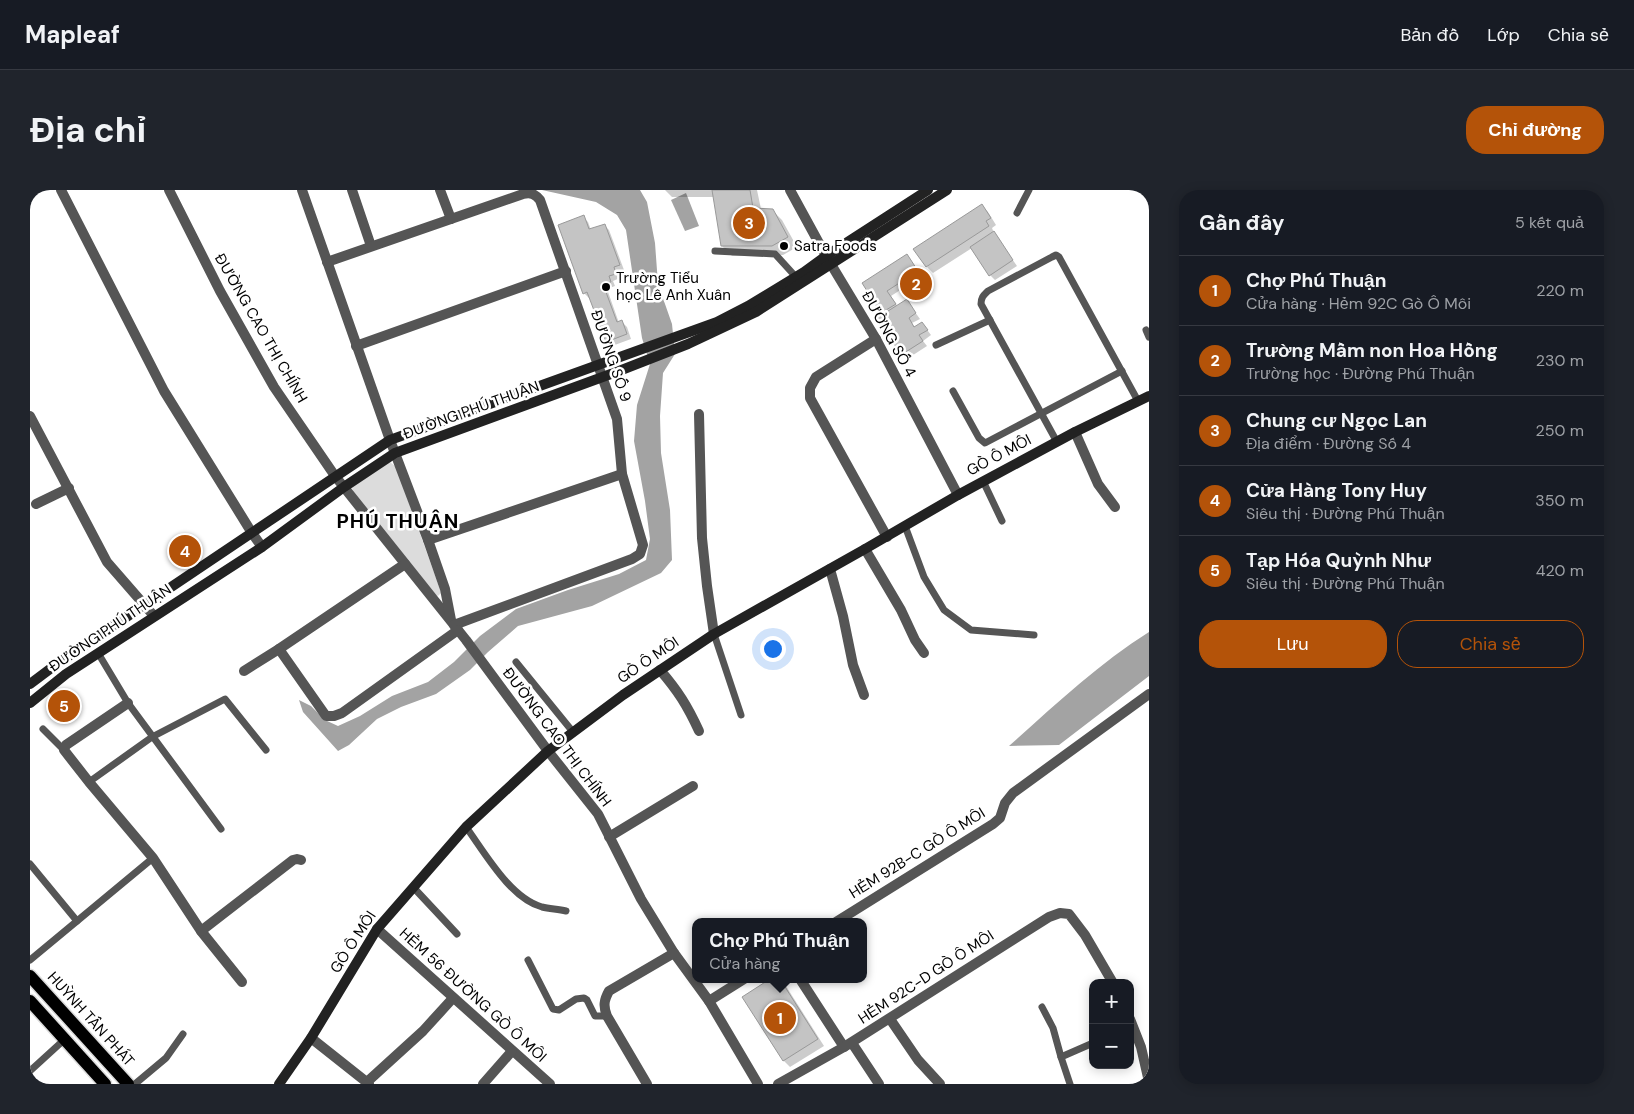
<!DOCTYPE html>
<html lang="vi">
<meta charset="utf-8">
<style>
:root{--surface:#171b24;--page:#20242c;--text:#f1f3f6;--muted:#9ea1a6;--line:#363941;--accent:#b45309}
body{margin:0;font-family:"DM Sans",sans-serif;background:var(--page);color:var(--text)}
.controls{position:absolute;right:15px;bottom:15px;display:grid;overflow:hidden;border-radius:10px;box-shadow:0 2px 12px #0003}
.controls button{width:45px;height:45px;display:grid;place-items:center;padding:0;border:0;border-bottom:1px solid var(--line);background:var(--surface);color:var(--text);font:25px sans-serif}
.you{position:absolute;left:742px;top:458px;width:18px;height:18px;margin:-12px;border:4px solid #fff;border-radius:50%;background:#1a73e8;box-shadow:0 0 0 8px #1a73e833}
.badge{display:grid;place-items:center;width:32px;height:32px;border-radius:50%;background:var(--accent);color:#fff;font-size:16px;font-weight:700}
.pin{position:absolute;translate:-50% -50%;border:2px solid #fff;box-shadow:0 1px 5px #0006}
.popup{position:absolute;left:662px;top:728px;width:175px;height:65px;box-sizing:border-box;display:grid;place-content:center;border-radius:10px;background:var(--surface);filter:drop-shadow(0 1px 4px #0005);font-size:16px;white-space:nowrap;color:var(--muted)}
.popup b{font-size:19px;color:var(--text)}
.popup::after{content:'';position:absolute;left:50%;top:100%;margin-left:-10px;border:10px solid transparent;border-top-color:var(--surface)}
.list{margin:0;padding:0;list-style:none}
h2{display:flex;justify-content:space-between;align-items:center;height:65px;margin:0;padding:0 20px;font-size:21px}
h2 small{font-size:16px;font-weight:400;color:var(--muted)}
.list li{display:grid;grid-template-columns:32px 1fr auto;gap:15px;align-items:center;box-sizing:border-box;height:70px;padding:0 20px;border-top:1px solid var(--line)}
.list b{display:block;font-size:19px;white-space:nowrap}
.list p{margin:0;font-size:16px;white-space:nowrap;color:var(--muted)}
.list em{font-size:16px;font-style:normal;color:var(--muted)}
.actions{display:flex;gap:10px;padding:15px 20px}
.actions a{flex:1;padding:11px 0;border:1px solid var(--accent);border-radius:20px;text-align:center;font-size:18px;color:var(--accent)}
.actions .main{background:var(--accent);color:#fff}
.map{position:relative;flex:none;width:1119px;height:894px;overflow:hidden;border-radius:20px}
header{display:flex;align-items:center;gap:30px;box-sizing:border-box;height:70px;padding:0 25px;background:var(--surface);border-bottom:1px solid var(--line)}
header strong{font-size:24px}
nav{display:flex;gap:28px;margin-inline-start:auto;font-size:18px}
.intro{display:flex;align-items:center;justify-content:space-between;box-sizing:border-box;height:120px;padding:0 30px}
h1{margin:0;font-size:35px}
.button{padding:12px 22px;border-radius:20px;background:var(--accent);color:#fff;font-size:18px;font-weight:700}
main{display:flex;gap:30px;padding:0 30px}
aside{flex:1;background:var(--surface);border-radius:20px;box-shadow:0 2px 12px #0003}
.map>svg:first-child{display:block}
.green{fill:#dcdcdc}
.water{fill:#a3a3a3}
.shadow{fill:#0003}
.building{fill:#c4c4c4;stroke:#999}
.lines{fill:none;stroke-linecap:round;stroke-linejoin:round}
.primary-casing{stroke:#dbdbdb;stroke-width:15}
.lane{stroke:#555;stroke-width:7}
.street{stroke:#555;stroke-width:10}
.secondary{stroke:#222;stroke-width:10}
.primary{stroke:#000;stroke-width:12}
.poi-dot{fill:#000;stroke:#fff;stroke-width:2}
.labels{text-anchor:middle;dominant-baseline:central;stroke-width:5;stroke-linejoin:round;paint-order:stroke}
.poi-label{font-size:15px;fill:#000;stroke:#fff;text-anchor:start}
.street-label{font-size:15px;fill:#000;stroke:#fff}
.district-label{font-size:20px;font-weight:bold;letter-spacing:1px;fill:#000;stroke:#fff}
</style>
<header>
<strong>Mapleaf</strong>
<nav><a>Bản đồ</a><a>Lớp</a><a>Chia sẻ</a></nav>
</header>
<div class="intro"><h1>Địa chỉ</h1><a class="button">Chỉ đường</a></div>
<main>
<div class="map">
<svg width="1119" height="894" viewBox="0 0 1119 894">
<rect width="100%" height="100%" fill="#fff"/>
<polygon class="green" points="360,272 366,277 406,388 411,403 408,406 403,403 323,302 322,297"/>
<g class="water">
<polygon points="512,0 610,0 617,12 625,53 628,94 642,134 645,164 633,183 630,226 631,263 640,320 642,370 631,383 562,416 488,436 458,462 440,480 406,504 371,517 347,529 319,555 308,561 273,522 269,510 281,516 295,530 308,536 330,526 362,506 398,492 424,472 450,446 486,419 538,400 589,384 616,370 620,349 615,311 604,251 607,215 620,174 612,148 596,40 587,25 566,12"/>
<polygon points="656,3 669,36 655,41 641,10"/>
<path d="M1119 442V486L1029 555 979 556C1024 516 1068 474 1119 442Z"/>
</g>
<g class="shadow">
<polygon points="635,0 727,0 731,19 742,20 752,30 767,57 753,65 702,66 692,56 685,7 642,7"/>
<polygon points="952,16 958,22 966,35 962,38 964,43 987,76 965,90 960,85 942,58 903,83 897,77"/>
<polygon points="553,27 558,32 561,40 574,35 579,40 594,80 588,82 590,88 583,91 585,96 577,99 589,133 592,132 597,137 601,149 582,156 577,151 561,107 559,108 554,103"/>
<polygon points="877,65 892,86 861,106 868,117 877,111 890,129 882,133 885,138 892,133 901,145 893,151 897,156 877,169 872,165 849,129 855,125 834,93"/>
<polygon points="743,789 750,789 754,793 794,856 760,877 754,871 714,807"/>
</g>
<g class="building">
<polygon points="682,0 720,0 723,18 743,19 758,47 742,56 691,56"/>
<polygon points="952,14 961,28 956,31 959,36 896,77 883,59"/>
<polygon points="554,25 559,39 575,34 590,75 584,77 586,84 579,86 581,92 573,94 587,132 592,130 597,144 576,152 557,102 553,104 528,35"/>
<polygon points="964,41 983,70 959,86 940,57"/>
<polygon points="877,64 888,81 857,101 866,114 851,123 832,93"/>
<polygon points="877,109 886,123 879,128 884,137 892,132 898,140 889,145 893,151 871,165 847,128"/>
<polygon points="740,789 750,789 788,849 753,871 712,807"/>
</g>
<g class="lines">
<defs>
<g id="primary">
<polyline points="0,786 98,894"/>
<polyline points="0,811 75,894"/>
</g>
</defs>
<use href="#primary" class="primary-casing"/>
<g class="lane">
<polyline points="987,23 999,0"/>
<polyline points="685,61 745,64 766,87"/>
<polyline points="1116,140 1119,147"/>
<polyline points="906,155 960,130"/>
<polyline points="923,201 949,248 955,253 1092,181"/>
<path d="M1027 252 951 114C951 107 954 105 958 101L1022 67 1026 65 1029 67 1108 211"/>
<polyline points="953,291 972,331"/>
<polyline points="875,336 894,387 914,420 941,440 1004,445"/>
<polyline points="684,444 711,525"/>
<polyline points="68,463 98,513 191,639"/>
<polyline points="486,472 543,542"/>
<polyline points="13,539 34,560"/>
<polyline points="59,592 122,547 195,509 236,560"/>
<path d="M436 637C455 663 480 708 512 717 520 719 528 719 536 721"/>
<polyline points="0,674 47,731"/>
<polyline points="383,697 427,744"/>
<polyline points="0,770 123,668"/>
<polyline points="498,770 523,819 529,820 546,809 554,808 557,810 565,826 577,826"/>
<polyline points="1012,817 1023,838 1031,867"/>
<polyline points="0,881 35,849"/>
<polyline points="105,894 136,868 153,844"/>
<polyline points="1040,894 1031,867 1063,853"/>
</g>
<g class="street">
<polyline points="31,0 134,201 222,343 232,357"/>
<polyline points="139,0 190,101 244,197 305,286 436,450 518,561 568,624 611,709 644,763 679,811 728,894"/>
<polyline points="272,0 360,250 398,350 415,399 421,430"/>
<polyline points="322,0 341,56"/>
<polyline points="410,0 421,29"/>
<polyline points="760,0 796,66 846,149 928,305"/>
<path d="M297 72 493 4C501 2 505 4 510 10L587 229 592 284 613 355 610 364 602 369 424 435"/>
<polyline points="846,149 786,187 780,198 780,208 857,347"/>
<polyline points="326,156 536,81"/>
<polyline points="669,224 672,348 677,396 684,444"/>
<polyline points="0,226 77,372 124,426"/>
<polyline points="1045,242 1068,294 1085,317"/>
<polyline points="6,314 39,298"/>
<polyline points="398,350 592,284"/>
<polyline points="835,359 871,420 885,450 894,463"/>
<polyline points="375,374 249,459 296,526 304,526 312,523 428,440"/>
<polyline points="800,379 813,426 823,475 834,505"/>
<path d="M630 480C648 501 657 515 669 541"/>
<polyline points="214,481 249,459"/>
<polyline points="98,513 36,555 34,560 59,592 123,668 171,741 212,792"/>
<polyline points="579,647 663,596"/>
<polyline points="806,732 963,634 970,628 975,613 983,603 1119,504"/>
<polyline points="347,739 520,894"/>
<polyline points="171,741 263,670 267,669 271,670"/>
<polyline points="770,789 814,857"/>
<polyline points="679,811 714,789"/>
<polyline points="860,829 888,870 910,894"/>
<polyline points="1100,829 1111,857 1119,892"/>
<polyline points="281,848 339,894"/>
<polyline points="822,853 849,894"/>
<polyline points="337,892 393,841 423,808"/>
<polyline points="453,894 482,861"/>
<path d="M617 894 577 826C573 816 574 810 579 801L644 763"/>
<polyline points="748,894 814,857 1019,727 1030,723 1039,724 1055,745 1083,793"/>
</g>
<g class="secondary">
<polyline points="0,494 28,473 360,250 687,132 718,116 774,82 796,66 898,0"/>
<polyline points="0,513 36,484 232,357 314,297 365,263 589,181 658,154 726,122 917,0"/>
<polyline points="249,894 281,848 347,739 436,637 518,561 593,505 684,444 835,359 928,305 1045,242 1119,206"/>
</g>
<use href="#primary" class="primary"/>
</g>
<g class="poi-dot">
<circle cx="754" cy="56" r="5"/>
<circle cx="576" cy="97" r="5"/>
</g>
<g class="labels">
<g class="poi-label">
<text x="764" y="56">Satra Foods</text>
<text x="586" y="88">Trường Tiểu<tspan x="586" dy="17">học Lê Anh Xuân</tspan></text>
</g>
<g class="street-label">
<text transform="translate(231 138) rotate(60)">ĐƯỜNG CAO THỊ CHÍNH</text>
<text transform="translate(859 144) rotate(61)">ĐƯỜNG SỐ 4</text>
<text transform="translate(581 166) rotate(71)">ĐƯỜNG SỐ 9</text>
<text transform="translate(441 220) rotate(-20)">ĐƯỜNG PHÚ THUẬN</text>
<text transform="translate(969 265) rotate(-28)">GÒ Ô MÔI</text>
<text transform="translate(80 438) rotate(-34)">ĐƯỜNG PHÚ THUẬN</text>
<text transform="translate(618 470) rotate(-34)">GÒ Ô MÔI</text>
<text transform="translate(527 547) rotate(53)">ĐƯỜNG CAO THỊ CHÍNH</text>
<text transform="translate(887 663) rotate(-32)">HẺM 92B-C GÒ Ô MÔI</text>
<text transform="translate(323 752) rotate(-57)">GÒ Ô MÔI</text>
<text transform="translate(896 787) rotate(-33)">HẺM 92C-D GÒ Ô MÔI</text>
<text transform="translate(443 805) rotate(42)">HẺM 56 ĐƯỜNG GÒ Ô MÔI</text>
<text transform="translate(61 829) rotate(48)">HUỲNH TẤN PHÁT</text>
</g>
<g class="district-label">
<text x="368" y="331">PHÚ THUẬN</text>
</g>
</g>
</svg>
<div class="controls">
<button>+</button>
<button>−</button>
</div>
<div class="you"></div>
<div class="pin badge" style="left:750px;top:828px">1</div>
<div class="popup"><b>Chợ Phú Thuận</b>Cửa hàng</div>
<div class="pin badge" style="left:886px;top:94px">2</div>
<div class="pin badge" style="left:719px;top:33px">3</div>
<div class="pin badge" style="left:155px;top:361px">4</div>
<div class="pin badge" style="left:34px;top:516px">5</div>
</div>
<aside>
<h2>Gần đây<small>5 kết quả</small></h2>
<ul class="list">
<li><span class="badge">1</span><div><b>Chợ Phú Thuận</b><p>Cửa hàng · Hẻm 92C Gò Ô Môi</p></div><em>220 m</em></li>
<li><span class="badge">2</span><div><b>Trường Mầm non Hoa Hồng</b><p>Trường học · Đường Phú Thuận</p></div><em>230 m</em></li>
<li><span class="badge">3</span><div><b>Chung cư Ngọc Lan</b><p>Địa điểm · Đường Số 4</p></div><em>250 m</em></li>
<li><span class="badge">4</span><div><b>Cửa Hàng Tony Huy</b><p>Siêu thị · Đường Phú Thuận</p></div><em>350 m</em></li>
<li><span class="badge">5</span><div><b>Tạp Hóa Quỳnh Như</b><p>Siêu thị · Đường Phú Thuận</p></div><em>420 m</em></li>
</ul>
<div class="actions"><a class="main">Lưu</a><a>Chia sẻ</a></div>
</aside>
</main>
